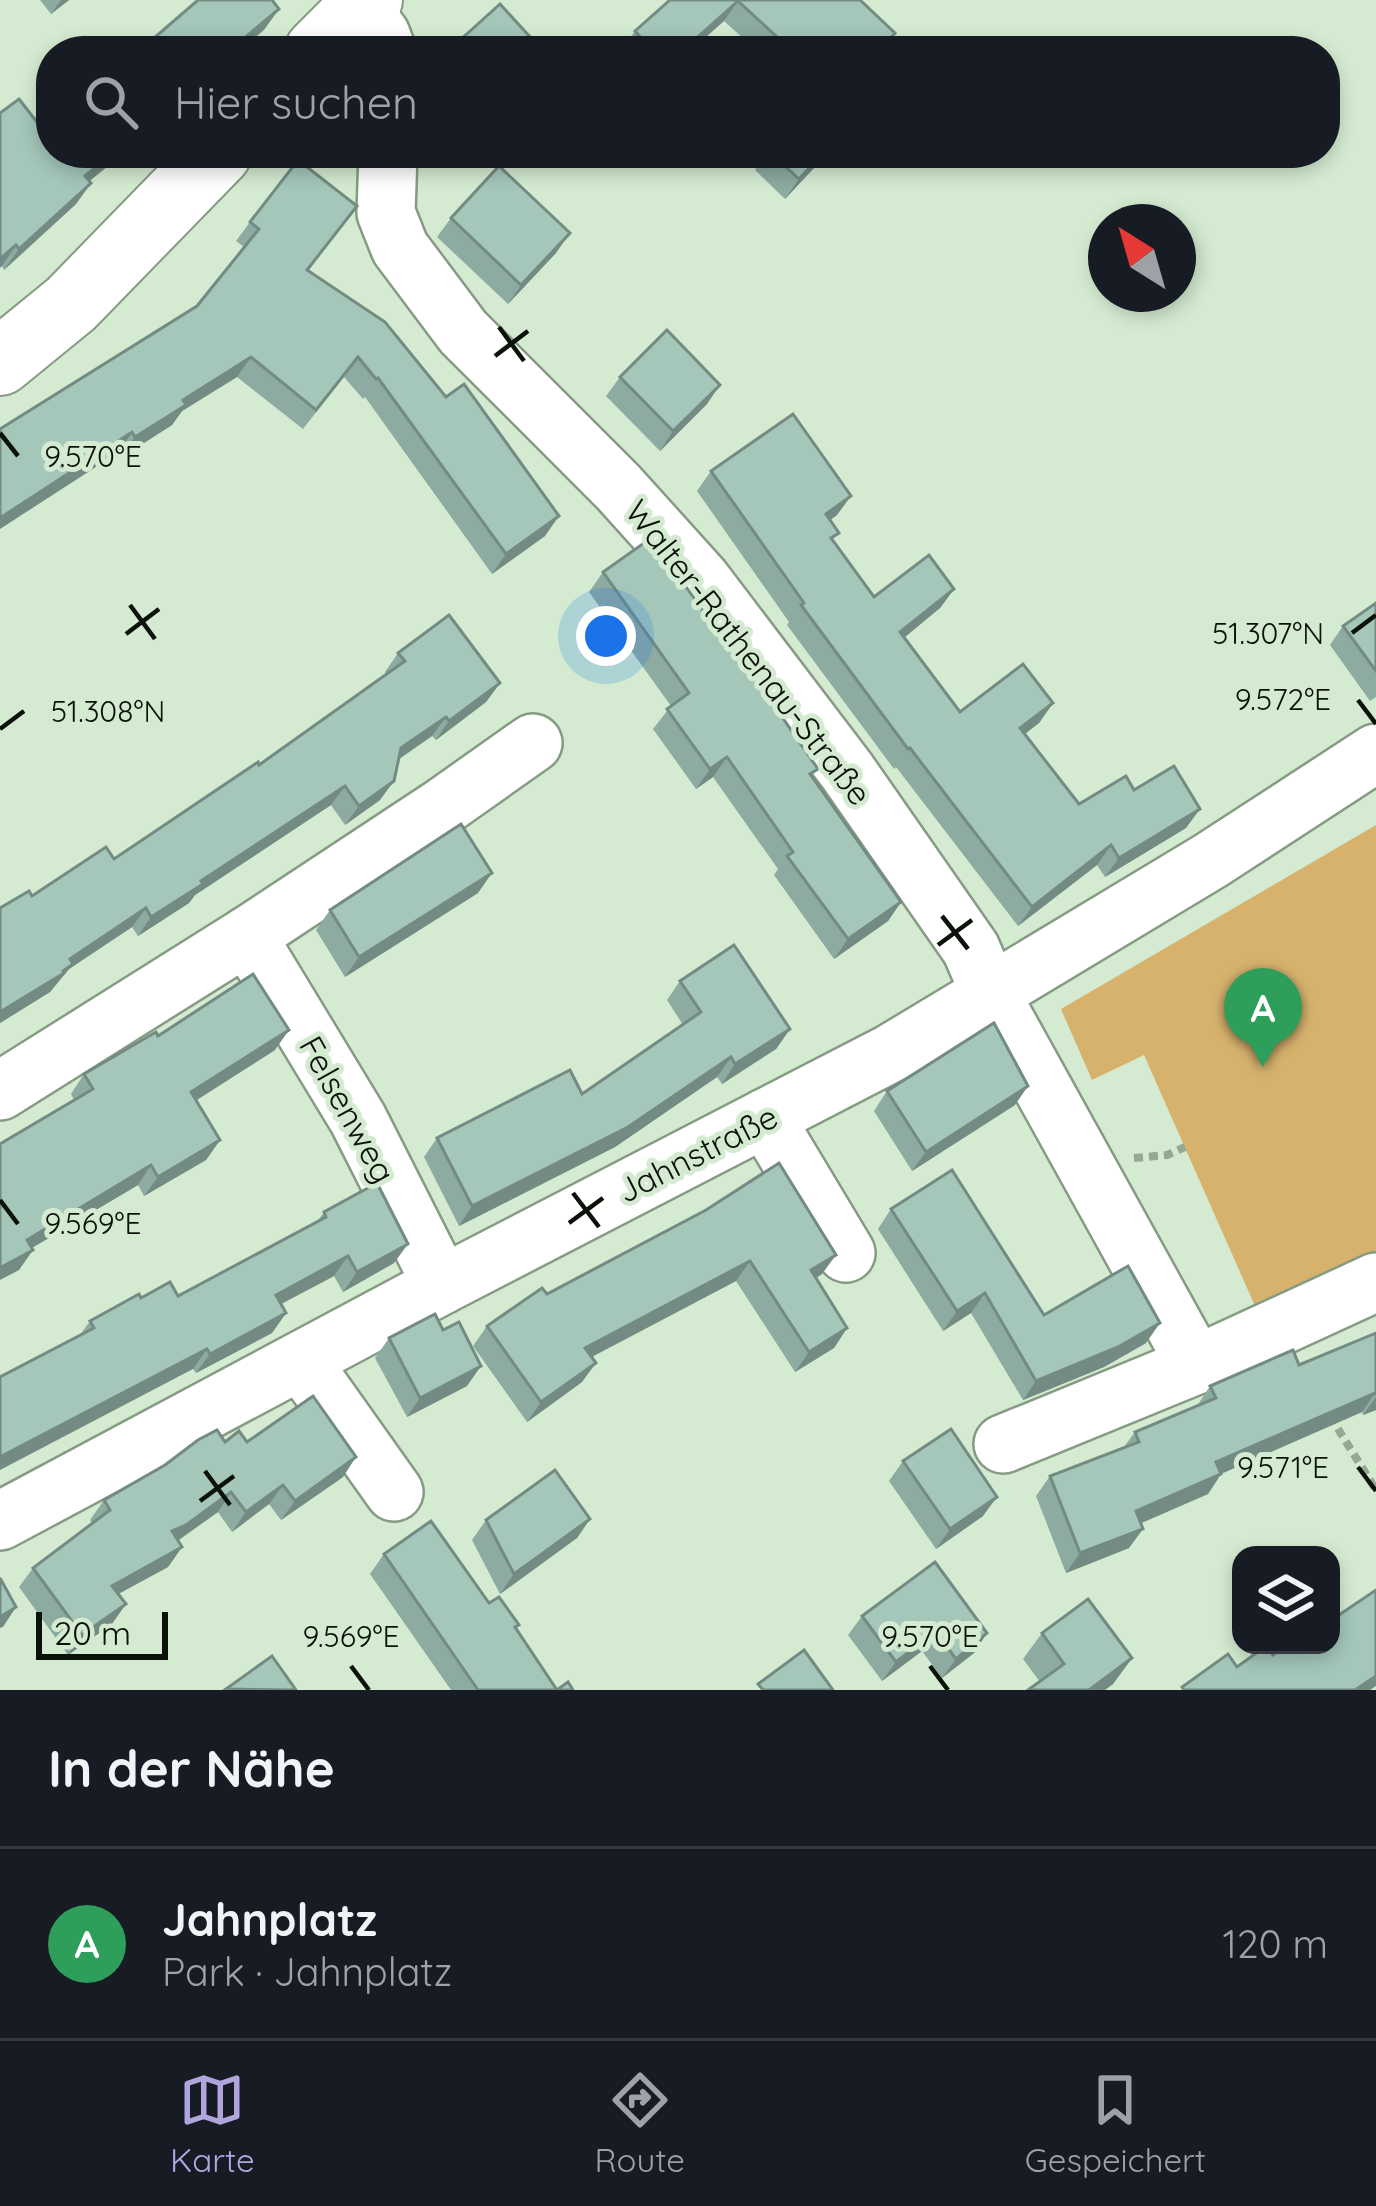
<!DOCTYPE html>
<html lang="de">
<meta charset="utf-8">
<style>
:root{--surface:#171b24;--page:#20242c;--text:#f1f3f6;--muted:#9ea1a6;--line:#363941;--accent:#b0a5dd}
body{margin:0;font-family:Quicksand,sans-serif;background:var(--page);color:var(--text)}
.controls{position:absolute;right:36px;bottom:36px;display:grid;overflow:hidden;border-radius:24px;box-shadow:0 6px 18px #0003}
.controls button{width:108px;height:108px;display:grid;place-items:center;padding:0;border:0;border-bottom:3px solid var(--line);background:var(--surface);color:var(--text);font:60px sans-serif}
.compass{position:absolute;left:1088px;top:204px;width:108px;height:108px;border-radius:50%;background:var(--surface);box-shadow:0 6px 18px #0003;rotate:323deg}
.scale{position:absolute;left:36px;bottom:30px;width:132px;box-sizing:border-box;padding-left:12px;border:6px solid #0b1209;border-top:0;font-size:33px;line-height:42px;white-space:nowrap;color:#0b1209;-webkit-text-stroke:9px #d4ebd1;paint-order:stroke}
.you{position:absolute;left:606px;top:636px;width:42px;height:42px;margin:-30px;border:9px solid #fff;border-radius:50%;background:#1a73e8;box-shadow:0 0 0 18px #1a73e833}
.badge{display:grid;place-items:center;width:78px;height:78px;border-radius:50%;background:var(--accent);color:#fff;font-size:39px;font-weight:700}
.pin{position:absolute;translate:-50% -99px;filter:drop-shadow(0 3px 6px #0008)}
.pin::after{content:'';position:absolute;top:63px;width:42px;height:36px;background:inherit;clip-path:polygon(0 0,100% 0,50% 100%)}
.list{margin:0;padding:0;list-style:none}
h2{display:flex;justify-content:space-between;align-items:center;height:156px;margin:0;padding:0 48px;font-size:51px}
h2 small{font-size:39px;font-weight:400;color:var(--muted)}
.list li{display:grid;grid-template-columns:78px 1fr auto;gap:36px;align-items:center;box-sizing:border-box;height:192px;padding:0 48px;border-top:3px solid var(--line)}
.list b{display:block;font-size:45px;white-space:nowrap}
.list p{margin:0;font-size:39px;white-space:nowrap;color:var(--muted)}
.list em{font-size:39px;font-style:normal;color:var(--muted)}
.icon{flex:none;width:66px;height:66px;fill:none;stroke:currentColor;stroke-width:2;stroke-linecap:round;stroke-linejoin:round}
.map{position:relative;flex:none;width:1376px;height:1690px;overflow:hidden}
.search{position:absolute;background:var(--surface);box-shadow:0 6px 18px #0003;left:36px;right:36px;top:36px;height:132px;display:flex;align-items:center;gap:30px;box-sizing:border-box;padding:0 42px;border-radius:48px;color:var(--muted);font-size:45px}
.sheet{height:348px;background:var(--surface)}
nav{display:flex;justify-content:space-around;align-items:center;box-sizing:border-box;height:168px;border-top:3px solid var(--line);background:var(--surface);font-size:33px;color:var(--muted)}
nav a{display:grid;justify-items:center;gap:6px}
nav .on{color:var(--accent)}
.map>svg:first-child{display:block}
.green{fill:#d6b26d}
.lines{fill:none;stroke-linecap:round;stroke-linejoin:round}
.minor-casing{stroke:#869b83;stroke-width:62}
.major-casing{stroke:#869b83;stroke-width:70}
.path{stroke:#96a894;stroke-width:8;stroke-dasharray:9 6;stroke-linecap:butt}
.minor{stroke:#fff;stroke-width:57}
.major{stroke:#fff;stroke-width:66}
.wall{fill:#8daba0}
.shaded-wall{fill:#738b82}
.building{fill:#a4c7ba;stroke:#738b82;stroke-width:3}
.ticks{fill:none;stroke:#0b1209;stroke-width:4.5}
.labels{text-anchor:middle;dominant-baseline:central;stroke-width:10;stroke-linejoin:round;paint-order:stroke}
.street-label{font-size:33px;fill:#0b1209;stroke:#d4ebd1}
.ticks-label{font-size:30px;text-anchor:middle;fill:#0b1209;stroke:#d4ebd1;stroke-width:10;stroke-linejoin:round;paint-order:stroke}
</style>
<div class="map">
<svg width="1376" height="1690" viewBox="0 0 1376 1690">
<rect width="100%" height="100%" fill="#d4ebd1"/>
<polygon class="green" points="1376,825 1376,1252 1255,1306 1144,1055 1092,1080 1061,1009"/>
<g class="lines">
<defs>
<g id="minor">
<polyline points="361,8 381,35 387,51"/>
<polyline points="388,153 386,213 400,248 463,332 618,487 701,579 847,771 971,949 989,991 1196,1365 1376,1282"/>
<polyline points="247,936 358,1119 442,1285"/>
<polyline points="0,1091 247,936 441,808 533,743"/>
<polyline points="765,1118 846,1253"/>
<polyline points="301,1361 394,1492"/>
<polyline points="1003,1444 1196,1365"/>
<polyline points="0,1521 442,1285 891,1053 1210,861 1376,753"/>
</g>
<g id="major">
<polyline points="318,51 369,0"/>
<polyline points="0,362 71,304 218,153"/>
</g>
</defs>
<use href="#minor" class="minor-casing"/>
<use href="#major" class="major-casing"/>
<g class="path">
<polyline points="1134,1158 1167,1155 1185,1147"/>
<polyline points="1330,1416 1376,1490"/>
</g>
<use href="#minor" class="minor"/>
<use href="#major" class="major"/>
</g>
<g class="wall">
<polygon points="40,0 69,0 51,14"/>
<polygon points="670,0 860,0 895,33 882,51 757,51 724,21 690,51 621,51 635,31"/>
<polygon points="40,126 51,130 108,166 89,181 91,183 76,204 4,270 2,266"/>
<polygon points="766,153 828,153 785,199 755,170"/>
<polygon points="357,206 308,271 545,536 492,574 365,397 363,399 344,377 303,429 237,377 182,411 172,425 122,457 119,452 197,306 244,247 236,241 250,222"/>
<polygon points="451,218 556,253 508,304 437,237"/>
<polygon points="620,377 707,404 660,451 606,396"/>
<polygon points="711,471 837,515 830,520 833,541 874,597 954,589 940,608 904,637 960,712 1053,703 1039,723 1025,734 1079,804 1134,790 1186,828 1105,877 1097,865 1018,926 896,767 894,769 787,625 789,622 697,491"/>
<polygon points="603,572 812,777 901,902 888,921 834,959 774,875 778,869 713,777 696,789 653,729 671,706 589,592"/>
<polygon points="1376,603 1376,697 1370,701 1330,645 1343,626"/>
<polygon points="398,653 500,683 486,702 436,740 432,736 398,760 380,800 345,825 331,805 195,895 189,903 138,936 132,927 69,969 50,992 0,1023 0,908 32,896 114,859 259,765 387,674 385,672"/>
<polygon points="478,893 345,977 316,930 330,910"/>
<polygon points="680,981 790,1029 776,1049 722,1084 717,1077 615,1147 459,1226 424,1157 437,1138 582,1094 683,1025 667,1000"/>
<polygon points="158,1036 275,1050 196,1100 220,1140 206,1160 144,1196 138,1185 32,1248 19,1270 74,1100 71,1094 84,1074"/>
<polygon points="887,1091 1015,1105 912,1171 874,1111"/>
<polygon points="891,1209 1044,1315 1146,1343 1104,1367 1023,1400 971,1313 943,1331 878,1229"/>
<polygon points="706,1210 822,1274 816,1278 847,1328 834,1348 795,1372 736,1281 592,1357 582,1382 527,1422 473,1346 487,1326"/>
<polygon points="324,1212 394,1263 343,1292 334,1276 281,1304 286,1313 272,1333 196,1373 193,1369 80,1335 90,1321 141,1298 178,1296 317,1222"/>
<polygon points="1376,1333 1376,1410 1363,1415 1362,1412 1221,1474 1208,1494 1141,1523 1129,1548 1066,1573 1036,1496 1050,1476 1124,1447 1135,1432 1197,1406 1210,1386 1299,1365"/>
<polygon points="389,1338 467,1386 407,1417 375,1358"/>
<polygon points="225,1442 247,1442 343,1477 281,1520 269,1504 232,1532 218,1512 178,1541 182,1547 168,1567 118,1594 112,1624 68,1655 19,1587 33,1568 92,1523 90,1520 104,1500"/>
<polygon points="903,1461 983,1516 936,1549 889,1481"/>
<polygon points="590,1519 577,1538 500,1594 472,1540 486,1520"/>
<polygon points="384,1554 489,1603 516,1628 557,1690 573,1690 451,1690 370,1574"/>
<polygon points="862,1616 987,1633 974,1653 942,1678 922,1651 882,1681 848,1635"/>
<polygon points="1042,1633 1132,1658 1113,1684 1105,1690 1028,1690 1040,1682 1023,1659"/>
</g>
<g class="shaded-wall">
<polygon points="61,0 69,0 51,14"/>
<polygon points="738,1 724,21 690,51 682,51"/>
<polygon points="279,9 264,30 239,51 229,51"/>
<polygon points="113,153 117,153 108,166 70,197 85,176"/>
<polygon points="823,153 828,153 785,199 799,179"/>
<polygon points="91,183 76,204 4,270 19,249"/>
<polygon points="570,233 556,253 508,304 521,285"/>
<polygon points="16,245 2,266 0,268 0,259"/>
<polygon points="251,357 237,377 182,411 172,425 122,457 135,437 183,400"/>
<polygon points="720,385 707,404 660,451 673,431"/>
<polygon points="132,432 119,452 0,529 0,518"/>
<polygon points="851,496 837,515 812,533 826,514"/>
<polygon points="559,516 545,536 492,574 506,554"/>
<polygon points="954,589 940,608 887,652 900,632"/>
<polygon points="500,683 486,702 436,740 449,721"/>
<polygon points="1053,703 1039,723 1006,748 1020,728"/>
<polygon points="446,717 432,736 387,767 401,748"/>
<polygon points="727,757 713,777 696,789 710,769"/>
<polygon points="394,781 380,800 345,825 359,806"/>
<polygon points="345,786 331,805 195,895 189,903 138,936 151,917 201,881"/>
<polygon points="1200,809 1186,828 1105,877 1119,858"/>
<polygon points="1111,845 1097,865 1018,926 1032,907"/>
<polygon points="492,873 478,893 345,977 359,957"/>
<polygon points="901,902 888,921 834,959 848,939"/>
<polygon points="146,908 132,927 69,969 50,992 0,1023 0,1012 70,959"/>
<polygon points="790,1029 776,1049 722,1084 735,1064"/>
<polygon points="289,1030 275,1050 178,1112 191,1092"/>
<polygon points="731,1057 717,1077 615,1147 459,1226 472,1206"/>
<polygon points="1028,1086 1015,1105 912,1171 926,1152"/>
<polygon points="220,1140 206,1160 144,1196 158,1177"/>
<polygon points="151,1165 138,1185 13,1259 27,1240"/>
<polygon points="408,1244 394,1263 343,1292 357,1272"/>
<polygon points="33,1250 19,1270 0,1280 0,1268"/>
<polygon points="836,1255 822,1274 797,1290 811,1270"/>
<polygon points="348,1256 334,1276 262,1314 276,1295"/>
<polygon points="750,1261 736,1281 572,1367 585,1348"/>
<polygon points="985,1293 971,1313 943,1331 957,1311"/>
<polygon points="286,1313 272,1333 196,1373 210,1354"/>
<polygon points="1160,1323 1146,1343 1104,1367 1023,1400 1036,1381"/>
<polygon points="847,1328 834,1348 795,1372 809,1352"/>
<polygon points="207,1349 193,1369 0,1470 0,1457"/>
<polygon points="596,1363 582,1382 527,1422 541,1402"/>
<polygon points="481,1366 467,1386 407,1417 420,1398"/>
<polygon points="1375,1393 1362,1412 1202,1482 1216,1462"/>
<polygon points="1376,1397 1376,1410 1363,1415"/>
<polygon points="356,1457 343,1477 281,1520 295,1501"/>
<polygon points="1221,1474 1208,1494 1123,1531 1136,1511"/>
<polygon points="283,1485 269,1504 232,1532 246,1512"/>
<polygon points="231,1492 218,1512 172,1544 172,1531"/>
<polygon points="997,1497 983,1516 936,1549 950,1529"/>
<polygon points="590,1519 577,1538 500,1594 514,1574"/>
<polygon points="1143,1529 1129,1548 1066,1573 1080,1553"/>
<polygon points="182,1547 168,1567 98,1605 112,1586"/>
<polygon points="126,1604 112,1624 68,1655 82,1635"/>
<polygon points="16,1607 3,1627 0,1628 0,1617"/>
<polygon points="936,1631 922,1651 882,1681 896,1662"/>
<polygon points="987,1633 974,1653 942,1678 956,1659"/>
<polygon points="1132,1658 1113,1684 1105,1690 1089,1690"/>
<polygon points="1376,1676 1376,1686 1370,1690 1355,1690"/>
</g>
<g class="building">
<polygon points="198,0 272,0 279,9 229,51 139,51"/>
<polygon points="670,0 860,0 895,33 879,51 801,51 789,48 738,1 682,51 653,51 635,31"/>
<polygon points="500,4 543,51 448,51"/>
<polygon points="19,99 40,126 44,122 51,130 51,153 113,153 85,176 91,183 19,249 16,245 0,259 0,113"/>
<polygon points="771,153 823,153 799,179"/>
<polygon points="298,160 357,206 307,270 385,322 446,397 464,384 559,516 506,554 378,378 376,379 358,357 316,410 251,357 183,400 186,405 135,437 132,432 0,518 0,429 197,306 259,229 250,222"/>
<polygon points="499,166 570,233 521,285 451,218"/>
<polygon points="667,330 720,385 673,431 620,377"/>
<polygon points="793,414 851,496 826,514 839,533 831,538 874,597 929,555 954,589 900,632 960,712 1023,664 1053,703 1020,728 1079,804 1126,776 1134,790 1174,766 1200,809 1119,858 1111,845 1032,907 910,748 908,749 801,605 804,603 711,471"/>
<polygon points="651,538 737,658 740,656 818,769 810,774 901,902 848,939 787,856 793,852 727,757 710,769 667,709 689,693 603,572"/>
<polygon points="1376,603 1376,671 1343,626"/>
<polygon points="449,615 500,683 449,721 446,717 401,748 394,781 359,806 345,786 201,881 203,884 151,917 146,908 70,959 73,964 63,971 64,973 0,1012 0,908 29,891 32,896 106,847 114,859 258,762 259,765 405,661 398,653"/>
<polygon points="461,824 492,873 359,957 330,910"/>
<polygon points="734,945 790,1029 735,1064 731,1057 628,1127 472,1206 437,1138 570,1070 582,1094 701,1012 680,981"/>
<polygon points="253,974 289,1030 191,1092 220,1140 158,1177 151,1165 27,1240 33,1250 0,1268 0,1144 93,1089 84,1074 156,1032 158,1036"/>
<polygon points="994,1023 1028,1086 926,1152 887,1091"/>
<polygon points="779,1163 836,1255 811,1270 847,1328 809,1352 750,1261 585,1348 596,1363 541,1402 487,1326 542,1288 547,1294 706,1210"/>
<polygon points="952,1170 1044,1315 1128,1266 1160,1323 1118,1347 1036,1381 985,1293 957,1311 891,1209"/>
<polygon points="377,1183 408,1244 357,1272 348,1256 276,1295 286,1313 210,1354 207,1349 0,1457 0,1377 94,1328 90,1321 139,1294 141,1298 170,1282 178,1296 326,1217 324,1212"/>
<polygon points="435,1314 443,1330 459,1322 481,1366 420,1398 389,1338"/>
<polygon points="1376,1333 1376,1394 1375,1393 1216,1462 1221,1474 1136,1511 1143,1529 1080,1553 1050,1476 1139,1442 1135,1432 1216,1398 1210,1386 1293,1350 1299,1365"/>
<polygon points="313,1396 356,1457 295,1501 283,1485 246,1512 231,1492 186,1525 172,1531 182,1547 112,1586 126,1604 82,1635 33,1568 110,1510 104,1500 165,1465 198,1440 217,1430 225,1442 239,1431 247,1442"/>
<polygon points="951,1429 997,1497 950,1529 903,1461"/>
<polygon points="555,1470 590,1519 514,1574 486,1520"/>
<polygon points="431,1521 489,1603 499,1597 519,1625 515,1627 557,1690 568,1682 573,1690 478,1690 384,1554"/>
<polygon points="935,1562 987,1633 956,1659 936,1631 896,1662 862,1616"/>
<polygon points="0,1578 16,1607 0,1617"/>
<polygon points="1376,1590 1376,1676 1355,1690 1184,1690 1182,1687 1228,1654 1237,1667 1266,1646 1273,1655 1287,1645 1331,1645 1331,1616 1337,1612 1339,1615"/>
<polygon points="1088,1599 1132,1658 1089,1690 1028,1690 1064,1664 1042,1633"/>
<polygon points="804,1650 833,1690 763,1690 758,1684"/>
<polygon points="272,1656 296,1690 226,1689"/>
</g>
<path class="ticks" d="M499 327 524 361M495 356 528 331M0 433 18 456M130 605 155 639M1352 633 1376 615M126 634 159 609M1358 700 1376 724M0 729 24 711M942 916 968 949M938 945 972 920M573 1193 599 1227M0 1200 18 1224M569 1223 603 1198M1358 1467 1376 1491M205 1471 230 1505M200 1501 234 1476M351 1666 369 1690M930 1666 948 1690"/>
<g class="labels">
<g class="street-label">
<text transform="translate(749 652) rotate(52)">Walter-Rathenau-Straße</text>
<text transform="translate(348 1109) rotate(61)">Felsenweg</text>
<text transform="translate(697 1153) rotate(-27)">Jahnstraße</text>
</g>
</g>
<g class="ticks-label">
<text x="93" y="467">9.570°E</text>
<text x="1268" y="644">51.307°N</text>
<text x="1283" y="710">9.572°E</text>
<text x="108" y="722">51.308°N</text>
<text x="93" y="1234">9.569°E</text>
<text x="1283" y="1478">9.571°E</text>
<text x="351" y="1647">9.569°E</text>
<text x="930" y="1647">9.570°E</text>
</g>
</svg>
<div class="controls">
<button><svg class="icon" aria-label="layers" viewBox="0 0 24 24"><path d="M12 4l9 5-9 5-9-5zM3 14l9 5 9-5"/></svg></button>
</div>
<svg class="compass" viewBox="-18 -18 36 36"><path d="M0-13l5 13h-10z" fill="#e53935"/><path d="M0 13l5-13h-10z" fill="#9ea1a6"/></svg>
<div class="scale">20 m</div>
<div class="you"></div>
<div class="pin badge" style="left:1263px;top:1067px;background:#2e9e5b">A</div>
<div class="search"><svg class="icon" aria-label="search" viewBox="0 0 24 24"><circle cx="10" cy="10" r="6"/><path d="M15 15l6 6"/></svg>Hier suchen</div>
</div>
<section class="sheet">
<h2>In der Nähe<small></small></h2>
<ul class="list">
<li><span class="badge" style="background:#2e9e5b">A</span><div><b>Jahnplatz</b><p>Park · Jahnplatz</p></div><em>120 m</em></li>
</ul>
</section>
<nav>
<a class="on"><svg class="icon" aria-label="map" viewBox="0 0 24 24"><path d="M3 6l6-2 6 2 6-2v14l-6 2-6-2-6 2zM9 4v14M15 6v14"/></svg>Karte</a>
<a><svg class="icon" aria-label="directions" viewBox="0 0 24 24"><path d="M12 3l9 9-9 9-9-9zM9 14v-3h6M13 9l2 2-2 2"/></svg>Route</a>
<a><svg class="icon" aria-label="saved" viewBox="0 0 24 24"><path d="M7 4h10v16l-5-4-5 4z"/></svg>Gespeichert</a>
</nav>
